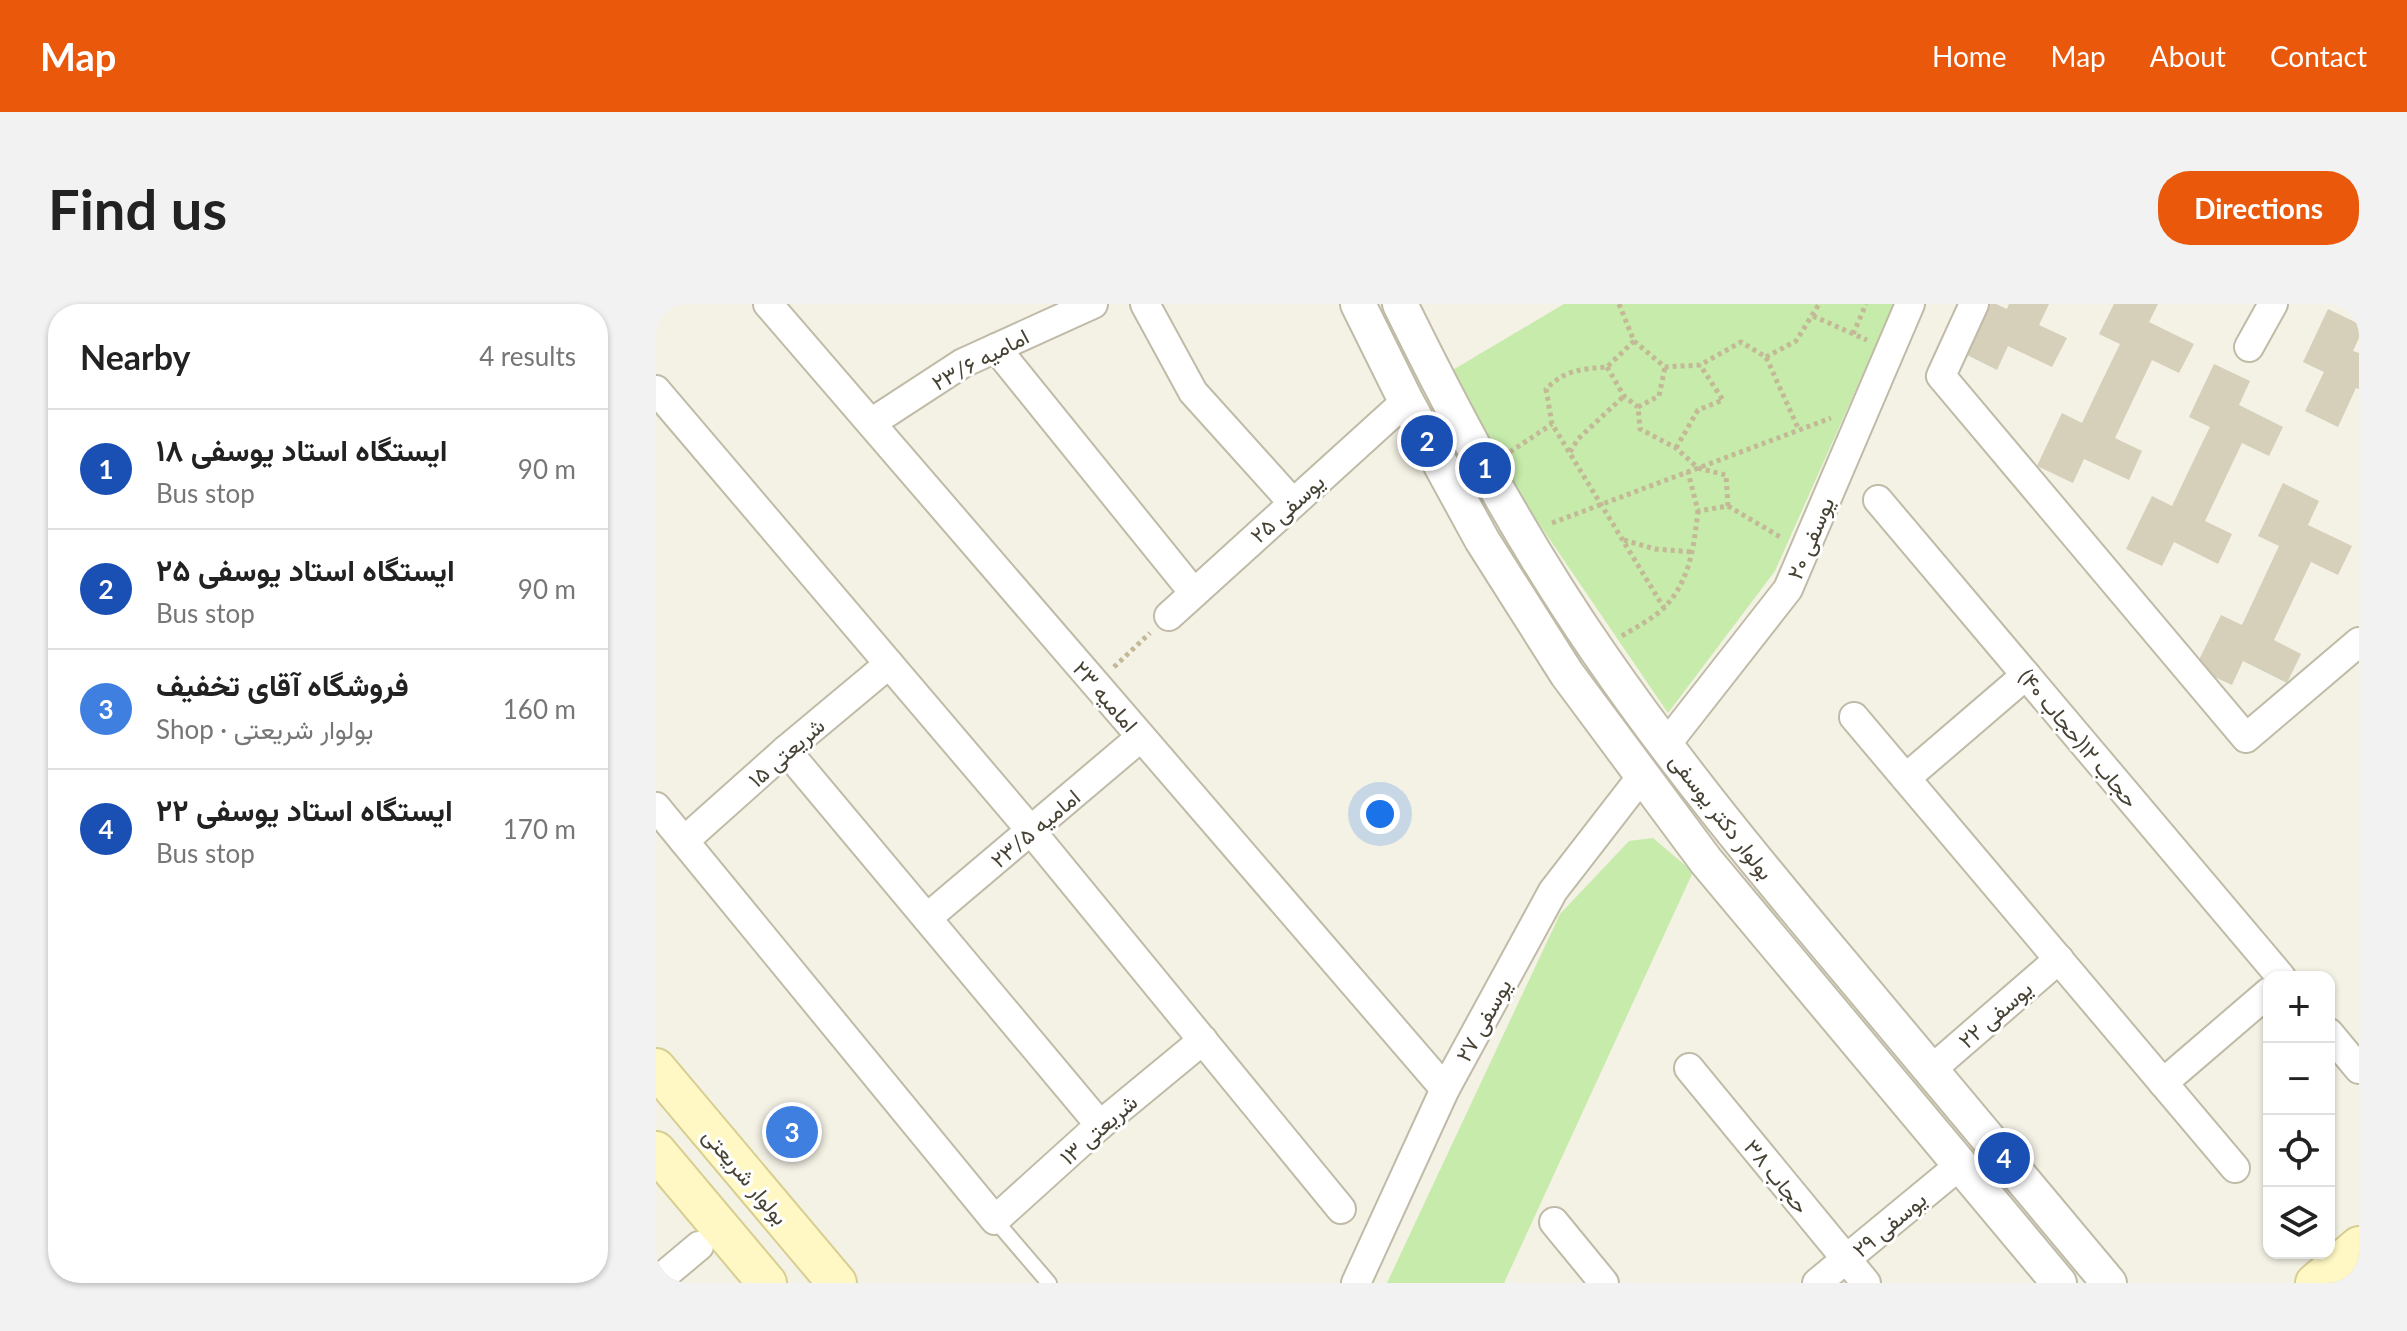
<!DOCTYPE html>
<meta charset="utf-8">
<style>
:root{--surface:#fff;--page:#f2f2f2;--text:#222;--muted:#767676;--line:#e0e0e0;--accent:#ea580c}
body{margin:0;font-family:Lato,Vazirmatn,sans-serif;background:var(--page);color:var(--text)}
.controls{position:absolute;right:24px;bottom:24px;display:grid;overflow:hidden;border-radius:16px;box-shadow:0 2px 6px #0004}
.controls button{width:72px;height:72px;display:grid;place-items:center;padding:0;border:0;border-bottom:2px solid var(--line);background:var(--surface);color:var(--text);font:40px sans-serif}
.you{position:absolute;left:724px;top:510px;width:28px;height:28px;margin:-20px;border:6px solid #fff;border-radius:50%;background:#1a73e8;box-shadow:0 0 0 12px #1a73e833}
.badge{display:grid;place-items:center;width:52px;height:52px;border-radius:50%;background:var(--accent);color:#fff;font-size:26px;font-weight:700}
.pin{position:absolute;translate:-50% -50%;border:4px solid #fff;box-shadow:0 2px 8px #0006}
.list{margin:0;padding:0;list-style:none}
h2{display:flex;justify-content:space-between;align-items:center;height:104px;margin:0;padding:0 32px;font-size:34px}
h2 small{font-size:26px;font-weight:400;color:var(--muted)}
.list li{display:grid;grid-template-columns:52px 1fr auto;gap:24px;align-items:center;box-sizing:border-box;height:120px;padding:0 32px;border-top:2px solid var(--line)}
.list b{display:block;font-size:30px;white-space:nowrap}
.list p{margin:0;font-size:26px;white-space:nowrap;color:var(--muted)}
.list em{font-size:26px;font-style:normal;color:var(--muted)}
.icon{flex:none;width:44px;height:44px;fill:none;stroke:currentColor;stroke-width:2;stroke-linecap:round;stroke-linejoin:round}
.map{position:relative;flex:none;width:1703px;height:979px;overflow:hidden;border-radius:32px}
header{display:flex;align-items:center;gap:48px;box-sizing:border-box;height:112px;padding:0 40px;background:var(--accent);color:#fff}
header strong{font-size:38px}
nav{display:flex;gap:44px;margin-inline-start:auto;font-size:28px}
.intro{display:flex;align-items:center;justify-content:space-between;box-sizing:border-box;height:192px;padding:0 48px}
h1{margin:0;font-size:56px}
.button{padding:20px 36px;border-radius:32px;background:var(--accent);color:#fff;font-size:28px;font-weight:700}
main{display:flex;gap:48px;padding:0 48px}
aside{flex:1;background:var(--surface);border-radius:32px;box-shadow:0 2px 6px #0004}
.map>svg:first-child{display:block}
.green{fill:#c6ebab}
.building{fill:#d6cfba}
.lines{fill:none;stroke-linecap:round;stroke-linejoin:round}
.service-casing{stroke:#c0bba7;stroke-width:18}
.minor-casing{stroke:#c0bba7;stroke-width:32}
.tertiary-casing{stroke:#c0bba7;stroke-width:38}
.secondary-casing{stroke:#d7ce91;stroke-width:42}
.path{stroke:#c3b997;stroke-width:5;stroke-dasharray:4 4;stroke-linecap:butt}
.service{stroke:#fff;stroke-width:14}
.minor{stroke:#fff;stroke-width:28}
.tertiary{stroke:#fff;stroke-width:34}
.secondary{stroke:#fff8c4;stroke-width:38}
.labels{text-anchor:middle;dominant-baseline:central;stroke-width:6;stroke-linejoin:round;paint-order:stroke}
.street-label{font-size:22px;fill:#474234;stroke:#fff}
</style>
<header>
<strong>Map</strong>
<nav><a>Home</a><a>Map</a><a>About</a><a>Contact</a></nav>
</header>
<div class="intro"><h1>Find us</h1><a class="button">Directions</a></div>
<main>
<aside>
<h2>Nearby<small>4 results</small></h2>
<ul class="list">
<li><span class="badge" style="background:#1a4fb4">1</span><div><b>ایستگاه استاد یوسفی ۱۸</b><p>Bus stop</p></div><em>90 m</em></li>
<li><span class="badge" style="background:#1a4fb4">2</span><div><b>ایستگاه استاد یوسفی ۲۵</b><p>Bus stop</p></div><em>90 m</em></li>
<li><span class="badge" style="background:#3f7fe0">3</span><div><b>فروشگاه آقای تخفیف</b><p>Shop · بولوار شریعتی</p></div><em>160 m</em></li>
<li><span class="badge" style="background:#1a4fb4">4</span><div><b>ایستگاه استاد یوسفی ۲۲</b><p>Bus stop</p></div><em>170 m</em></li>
</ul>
</aside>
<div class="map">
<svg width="1703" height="979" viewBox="0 0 1703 979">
<rect width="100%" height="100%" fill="#f4f1e5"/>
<g class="green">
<polygon points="908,0 1238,0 1119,267 1012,409 873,205 795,67"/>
<polygon points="997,534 1037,568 848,979 731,979 904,610 973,537"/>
</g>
<g class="building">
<polygon points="1328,0 1340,0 1351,5 1353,0 1393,0 1383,21 1411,34 1396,63 1352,42 1341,66 1305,48"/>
<polygon points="1458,0 1502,0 1493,18 1538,40 1523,69 1496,56 1459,134 1486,147 1473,176 1428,155 1417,179 1381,162 1406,109 1426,119 1445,79 1464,40 1443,30"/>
<polygon points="1672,5 1703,20 1703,34 1697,47 1703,49 1703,85 1700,84 1682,123 1649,107 1668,68 1647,58"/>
<polygon points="1558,60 1594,77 1583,101 1627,123 1613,152 1586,139 1549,217 1576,230 1562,260 1518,238 1506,262 1470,245 1496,192 1516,202 1535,162 1554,123 1533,113"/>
<polygon points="1627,179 1663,197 1652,221 1696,242 1682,271 1655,258 1618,336 1645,350 1631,379 1587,357 1576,381 1539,364 1565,311 1586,321 1623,242 1602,232"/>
</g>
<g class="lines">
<defs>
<polyline id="service" points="339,916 393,979"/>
<g id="minor">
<polyline points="112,0 789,785"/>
<polyline points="489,0 537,88 637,199"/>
<polyline points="1318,0 1285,72 1590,434 1703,338"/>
<polyline points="1593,43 1617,0"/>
<polyline points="340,44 538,289"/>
<polyline points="0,86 371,522 685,905"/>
<polyline points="215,119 307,59 437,0"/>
<polyline points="1222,196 1625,673"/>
<polyline points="513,312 750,97"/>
<polyline points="1198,413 1579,864"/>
<polyline points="1009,442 1132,285 1254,0"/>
<polyline points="130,446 444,821"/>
<polyline points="1250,474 1370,371"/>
<polyline points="0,503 339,916 444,821 547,736"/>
<polyline points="28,537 130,446 233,360"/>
<polyline points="271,614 485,433"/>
<polyline points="1673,729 1703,765"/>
<polyline points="1033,764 1210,979"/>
<polyline points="1275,766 1403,655"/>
<polyline points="1507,779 1613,688"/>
<polyline points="898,918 948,979"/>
<polyline points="0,978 43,942"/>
<polyline points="700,979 789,785 897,587 986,472"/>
<polyline points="1161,979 1304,861"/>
</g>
<g id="tertiary">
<polyline points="702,0 750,97 826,236 911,370 1050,557 1403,979"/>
<path d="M744 0C803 120 867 239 943 349 1018 458 1102 560 1187 661 1275 767 1364 873 1453 979"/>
</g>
<g id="secondary">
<polyline points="0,764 181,979"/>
<polyline points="0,847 111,979"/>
<polyline points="1659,979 1703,942"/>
</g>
</defs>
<use href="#service" class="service-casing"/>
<use href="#minor" class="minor-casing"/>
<use href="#tertiary" class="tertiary-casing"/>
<use href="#secondary" class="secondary-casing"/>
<g class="path">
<polyline points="963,0 978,37 1009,63 1044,61 1085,38 1110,53 1143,126"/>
<polyline points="1157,12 1211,36"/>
<polyline points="1197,30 1210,0"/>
<path d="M978 37 951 63C925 65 909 66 890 85L896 120 1008 304"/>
<polyline points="1110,53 1140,37 1163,0"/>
<polyline points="951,63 968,92 982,103 984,125 1020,144 1042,164 1070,171 1072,202 1042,207 1032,168"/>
<polyline points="982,103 1003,92 1009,63"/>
<polyline points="1020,144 1042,106 1067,96 1044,61"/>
<polyline points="854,148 896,120"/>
<polyline points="914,148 922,135 968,92"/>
<polyline points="1072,202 1126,234"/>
<polyline points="896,219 1175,114"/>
<polyline points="968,236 999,245 1037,248"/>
<path d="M966 332C980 323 998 314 1009 303 1034 276 1038 242 1042 207"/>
<polyline points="458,363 494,329"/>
</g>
<use href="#service" class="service"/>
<use href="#minor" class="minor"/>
<use href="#tertiary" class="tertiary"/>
<use href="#secondary" class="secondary"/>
</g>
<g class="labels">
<g class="street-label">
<text transform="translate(324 55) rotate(-28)">امامیه ۲۳/۶</text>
<text transform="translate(631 204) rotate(-42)">یوسفی ۲۵</text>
<text transform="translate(1154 234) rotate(-67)">یوسفی ۲۰</text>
<text transform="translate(450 392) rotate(49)">امامیه ۲۳</text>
<text transform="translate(1423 434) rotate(50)">حجاب ۱۲(حجاب ۴۰)</text>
<text transform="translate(130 448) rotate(-41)">شریعتی ۱۵</text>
<text transform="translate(1066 512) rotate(52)">بولوار دکتر یوسفی</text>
<text transform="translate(379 524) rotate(-40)">امامیه ۲۳/۵</text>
<text transform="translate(1339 710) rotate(-41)">یوسفی ۲۲</text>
<text transform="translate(827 716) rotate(-61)">یوسفی ۲۷</text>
<text transform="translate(442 825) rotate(-41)">شریعتی ۱۳</text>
<text transform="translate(90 872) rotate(50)">بولوار شریعتی</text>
<text transform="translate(1121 872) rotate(51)">حجاب ۳۸</text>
<text transform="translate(1233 920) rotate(-40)">یوسفی ۲۹</text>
</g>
</g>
</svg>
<div class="controls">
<button>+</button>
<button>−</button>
<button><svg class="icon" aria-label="locate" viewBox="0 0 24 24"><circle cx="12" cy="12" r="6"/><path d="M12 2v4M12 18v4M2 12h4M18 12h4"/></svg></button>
<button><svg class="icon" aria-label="layers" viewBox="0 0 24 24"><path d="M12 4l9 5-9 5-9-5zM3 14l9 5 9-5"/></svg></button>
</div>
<div class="you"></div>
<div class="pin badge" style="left:829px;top:164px;background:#1a4fb4">1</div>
<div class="pin badge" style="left:771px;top:137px;background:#1a4fb4">2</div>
<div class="pin badge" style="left:136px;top:828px;background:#3f7fe0">3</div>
<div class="pin badge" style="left:1348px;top:854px;background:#1a4fb4">4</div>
</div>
</main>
